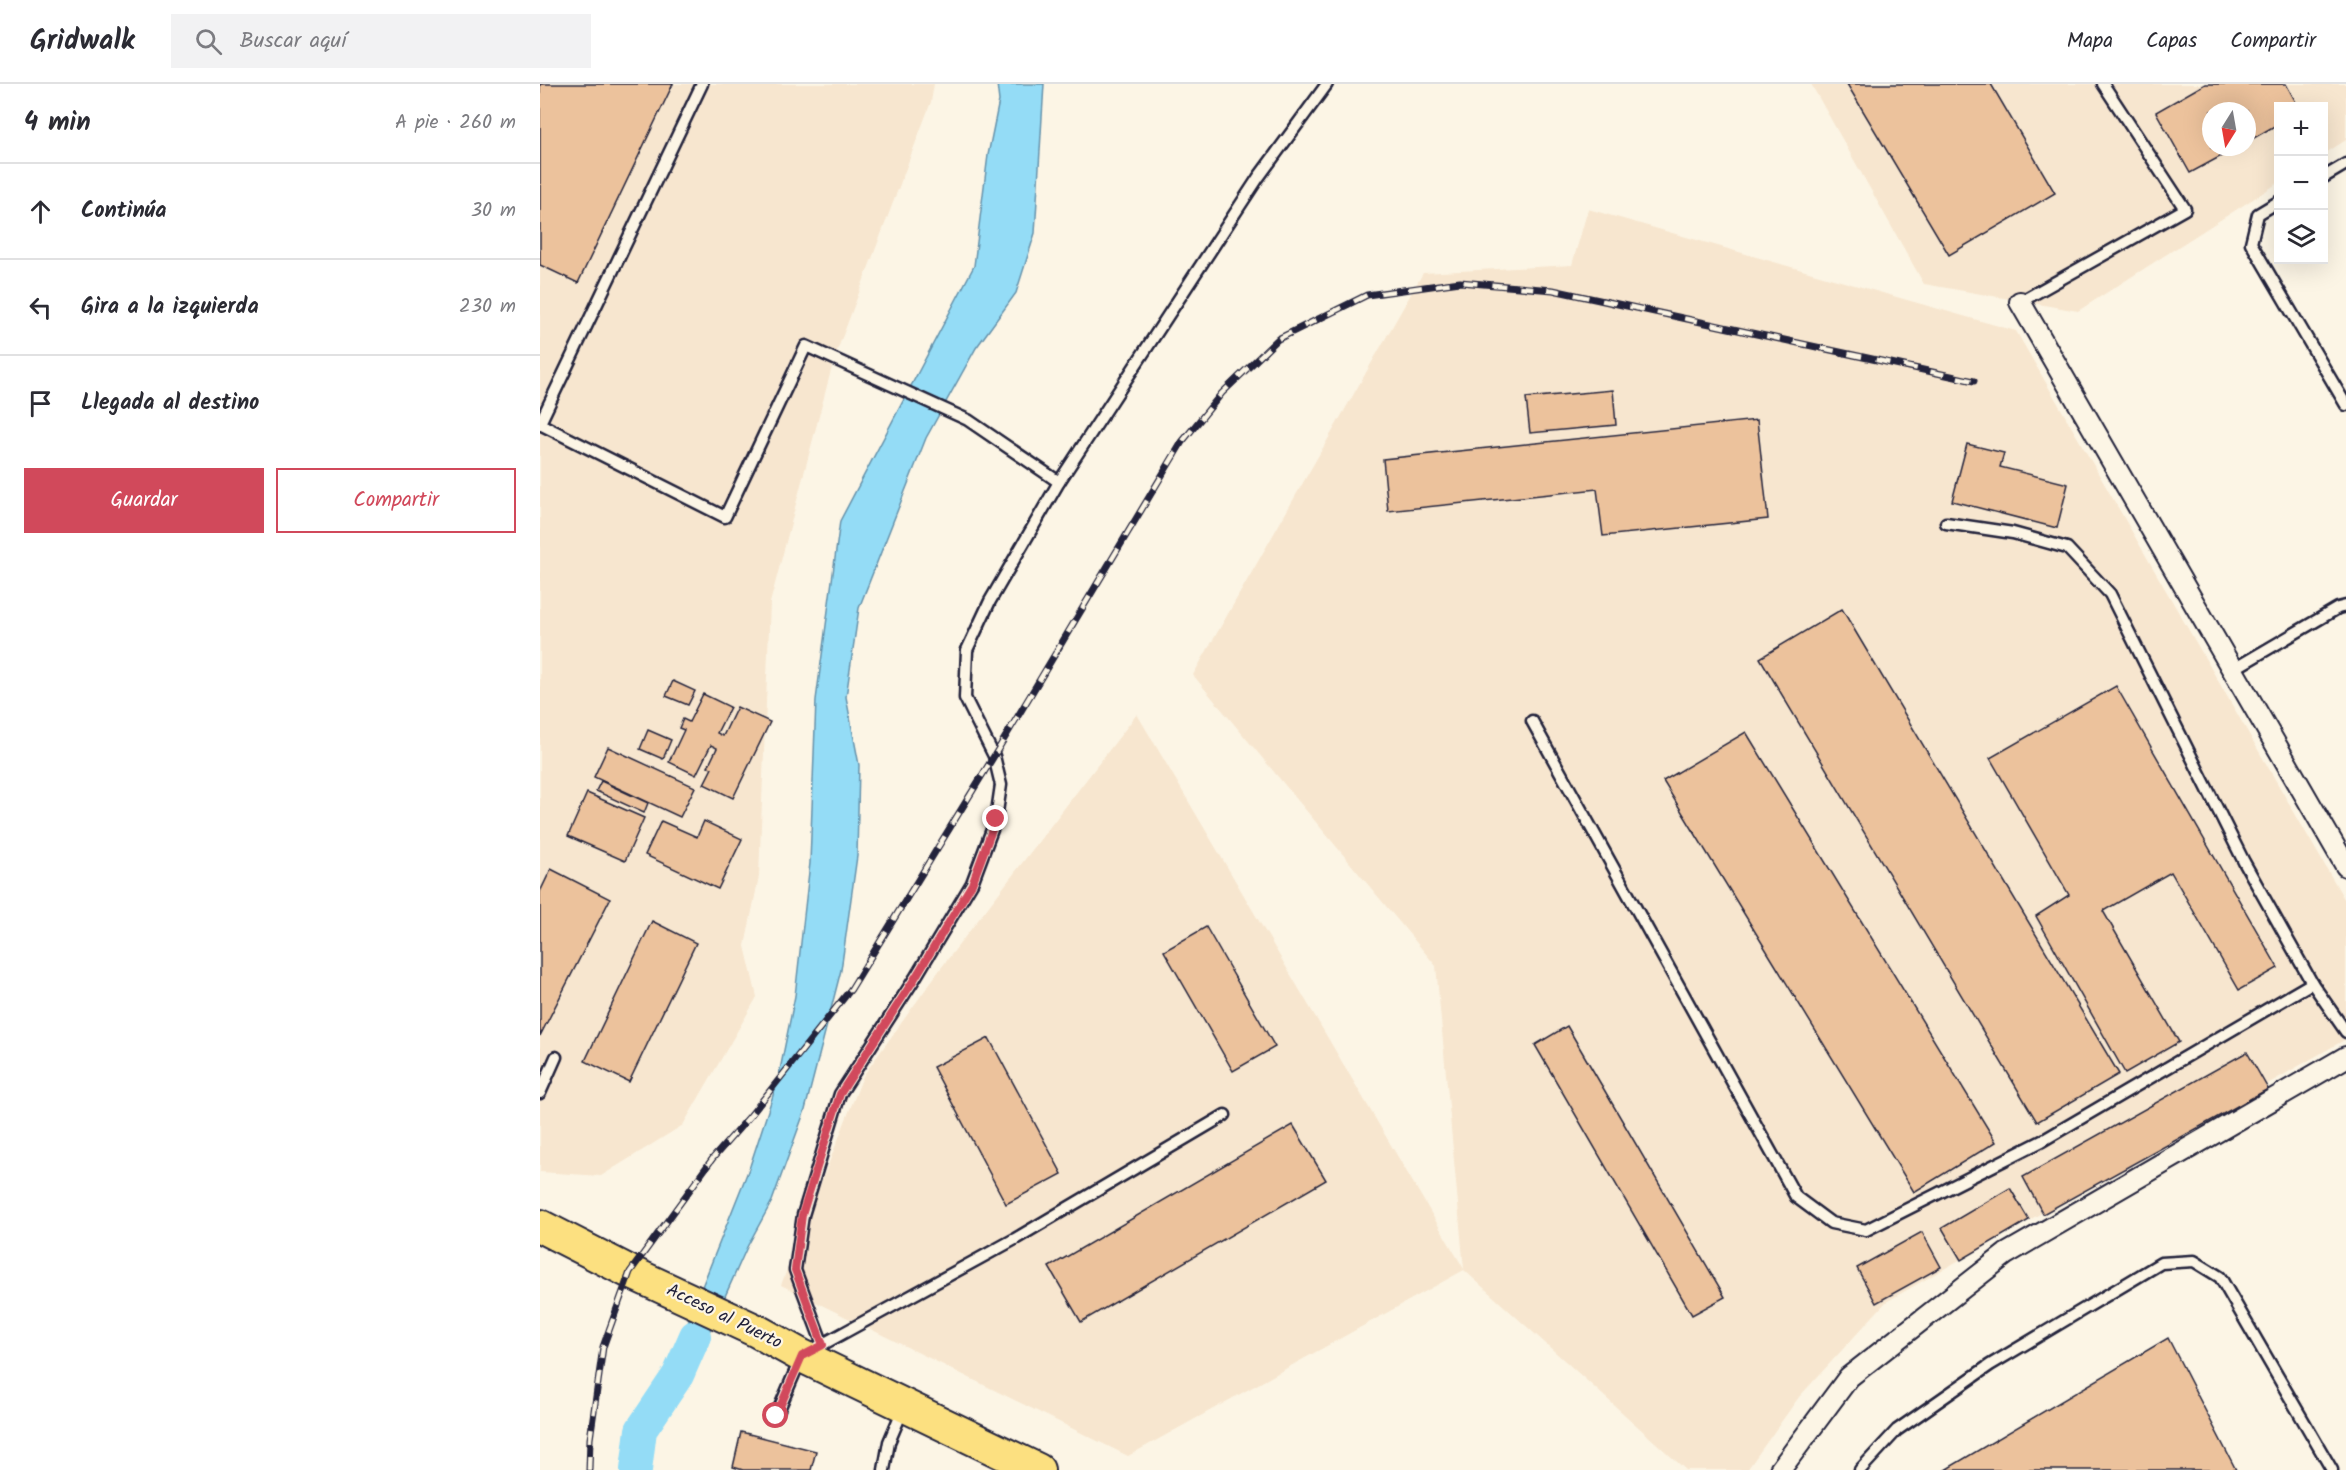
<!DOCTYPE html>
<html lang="es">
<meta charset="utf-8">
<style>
:root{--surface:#fff;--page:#f2f2f3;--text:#2b2b33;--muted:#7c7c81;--line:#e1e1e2;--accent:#d1495b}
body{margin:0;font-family:Kalam,sans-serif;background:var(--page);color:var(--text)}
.controls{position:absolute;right:18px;top:18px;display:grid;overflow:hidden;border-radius:0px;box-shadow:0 6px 24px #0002}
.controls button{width:54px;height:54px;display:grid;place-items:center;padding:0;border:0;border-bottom:2px solid var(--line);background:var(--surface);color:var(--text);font:30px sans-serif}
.compass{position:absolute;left:1662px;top:18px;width:54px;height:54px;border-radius:50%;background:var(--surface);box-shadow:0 6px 24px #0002;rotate:191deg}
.stop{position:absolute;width:18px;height:18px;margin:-14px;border:4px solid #d1495b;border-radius:50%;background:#fff}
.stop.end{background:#d1495b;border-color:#fff;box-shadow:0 2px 6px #0008}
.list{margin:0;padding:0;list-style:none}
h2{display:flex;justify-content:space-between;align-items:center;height:78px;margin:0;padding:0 24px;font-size:26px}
h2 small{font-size:20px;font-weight:400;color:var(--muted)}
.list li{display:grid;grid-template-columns:39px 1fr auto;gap:18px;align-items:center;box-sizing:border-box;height:96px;padding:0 24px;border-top:2px solid var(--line)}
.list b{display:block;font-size:22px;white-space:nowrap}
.list em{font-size:20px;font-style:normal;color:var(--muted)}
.actions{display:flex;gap:12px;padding:18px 24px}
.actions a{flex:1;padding:14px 0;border:2px solid var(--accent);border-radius:0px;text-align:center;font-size:21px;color:var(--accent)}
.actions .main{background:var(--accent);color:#fff}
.icon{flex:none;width:33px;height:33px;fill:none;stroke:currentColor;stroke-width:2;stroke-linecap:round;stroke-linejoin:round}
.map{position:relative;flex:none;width:1806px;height:1386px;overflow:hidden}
header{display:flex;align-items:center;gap:36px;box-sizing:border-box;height:84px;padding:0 30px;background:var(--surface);border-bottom:2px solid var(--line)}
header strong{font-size:28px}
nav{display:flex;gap:33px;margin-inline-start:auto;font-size:21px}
.search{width:420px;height:54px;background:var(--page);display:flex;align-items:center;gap:15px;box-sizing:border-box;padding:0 21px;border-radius:0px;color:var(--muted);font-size:22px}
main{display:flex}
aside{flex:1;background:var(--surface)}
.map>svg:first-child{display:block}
.built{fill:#f7e6cf;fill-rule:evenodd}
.water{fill:#94dcf6;stroke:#6692ab;stroke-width:1.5}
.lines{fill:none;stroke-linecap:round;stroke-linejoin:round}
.river{stroke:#94dcf6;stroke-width:32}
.building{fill:#ecc29c;stroke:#22223b;stroke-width:1.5}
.service-casing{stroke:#22223b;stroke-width:15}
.minor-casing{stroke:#22223b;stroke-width:24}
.primary-casing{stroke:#22223b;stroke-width:36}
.service{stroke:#fcf5e5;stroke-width:10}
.minor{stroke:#fcf5e5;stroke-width:20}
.primary{stroke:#fce080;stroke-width:32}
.rail-casing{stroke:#22223b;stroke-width:7}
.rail{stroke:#fcf5e5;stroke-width:4.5;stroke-dasharray:14;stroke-linecap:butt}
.route{stroke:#d1495b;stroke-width:8}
.labels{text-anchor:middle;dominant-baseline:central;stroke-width:4.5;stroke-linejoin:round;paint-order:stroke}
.street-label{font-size:18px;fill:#22223b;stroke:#fcf5e5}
</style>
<header>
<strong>Gridwalk</strong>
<div class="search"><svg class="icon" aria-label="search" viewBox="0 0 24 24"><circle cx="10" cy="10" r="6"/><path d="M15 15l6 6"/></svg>Buscar aquí</div>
<nav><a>Mapa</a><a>Capas</a><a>Compartir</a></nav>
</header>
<main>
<aside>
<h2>4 min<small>A pie · 260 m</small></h2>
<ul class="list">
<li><svg class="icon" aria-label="ahead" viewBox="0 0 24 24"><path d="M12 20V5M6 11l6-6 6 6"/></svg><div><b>Continúa</b></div><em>30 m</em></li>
<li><svg class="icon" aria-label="left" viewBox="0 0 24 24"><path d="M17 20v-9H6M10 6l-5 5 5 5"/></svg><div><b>Gira a la izquierda</b></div><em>230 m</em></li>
<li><svg class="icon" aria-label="arrive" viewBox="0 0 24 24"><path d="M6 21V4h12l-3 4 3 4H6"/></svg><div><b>Llegada al destino</b></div></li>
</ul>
<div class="actions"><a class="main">Guardar</a><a>Compartir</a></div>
</aside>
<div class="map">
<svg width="1806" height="1386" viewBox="0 0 1806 1386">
<rect width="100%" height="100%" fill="#fcf5e5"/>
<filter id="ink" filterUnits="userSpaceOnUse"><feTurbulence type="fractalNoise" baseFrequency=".0167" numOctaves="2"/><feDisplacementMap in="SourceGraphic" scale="12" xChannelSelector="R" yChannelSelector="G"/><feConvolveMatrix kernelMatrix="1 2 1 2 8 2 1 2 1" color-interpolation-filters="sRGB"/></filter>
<g filter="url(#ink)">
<g class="built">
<polygon points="0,0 394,0 391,18 294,275 230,519 219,792 205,862 217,913 143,1041 61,1092 0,1088"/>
<path d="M1271 0H1806V56L1784 70V22H1738V99L1538 227 1384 200ZM1671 27H1707V63H1671Z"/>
<polygon points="1048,125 1476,247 1806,818 1806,955 1346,1218 1259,1313 1207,1386 1146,1386 924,1186 588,1372 241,1201 323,992 401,884 597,630 924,1185 896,882 653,591 883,189 1032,181"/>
</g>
<polygon class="water" points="457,0 504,0 495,149 476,209 436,264 386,354 319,524 306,613 319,681 317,772 301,886 265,1026 232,1117 207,1163 161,1266 138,1291 140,1258 210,1082 238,996 255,912 270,779 276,616 300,437 434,182 448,71 459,17"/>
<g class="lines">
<polyline class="river" points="96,1386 101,1346 138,1291 155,1252"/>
</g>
<g class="building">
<polygon points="0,0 133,0 38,199 0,181"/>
<polygon points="1307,0 1451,0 1515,109 1409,171"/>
<polygon points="1665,0 1746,0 1758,22 1738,22 1738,40 1707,58 1707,27 1671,27 1671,63 1698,63 1650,89 1616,28"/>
<polygon points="1073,306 1076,341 990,349 986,314"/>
<polygon points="1217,336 1228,435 1063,452 1057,405 848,427 843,375"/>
<polygon points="1427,360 1464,369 1460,383 1528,400 1517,444 1412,417"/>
<polygon points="1302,525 1579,990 1497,1038 1220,574"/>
<polygon points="133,597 155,607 148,621 126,612"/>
<polygon points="1576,602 1738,884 1699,906 1631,788 1563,827 1639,958 1585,989 1496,832 1529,811 1450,674"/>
<polygon points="163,610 190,623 177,649 183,652 197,623 230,638 193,714 164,700 172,684 168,683 177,664 171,661 156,691 129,678 144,646 139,644 143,635 149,638"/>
<polygon points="108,646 131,656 123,675 100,665"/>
<polygon points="1206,648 1456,1058 1374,1108 1123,697"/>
<polygon points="68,663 155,703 140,733 54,693"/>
<polygon points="61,697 108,719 104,729 56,707"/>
<polygon points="47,709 104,734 85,777 28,752"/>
<polygon points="121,737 157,753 164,737 202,755 178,805 105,771"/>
<polygon points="11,785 70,815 0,952 0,808"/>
<polygon points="112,837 156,859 89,998 45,977"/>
<polygon points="666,843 735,963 693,987 624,867"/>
<polygon points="1027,942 1185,1213 1152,1231 995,961"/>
<polygon points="449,954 522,1090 466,1120 393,983"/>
<polygon points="1707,968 1728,1005 1503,1130 1483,1093"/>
<polygon points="753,1041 786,1096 541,1238 509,1183"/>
<polygon points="1470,1104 1489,1136 1421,1176 1402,1144"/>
<polygon points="1382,1148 1401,1183 1336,1219 1317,1184"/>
<polygon points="1628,1254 1696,1386 1405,1386"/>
<polygon points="201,1348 276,1367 271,1386 203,1386 193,1383"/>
</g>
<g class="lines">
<defs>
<g id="service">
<polyline points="1784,93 1806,80"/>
<polyline points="1738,118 1718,130 1711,159 1806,321"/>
<polyline points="1480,218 1645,125 1563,0"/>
<polyline points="0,339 162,0"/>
<polyline points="0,340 185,433 266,262 428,336 519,398 718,94 787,0"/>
<polyline points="1406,439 1473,449 1527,464 1570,510 1704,778 1772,899 1806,948"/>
<polyline points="1692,586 1798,524 1806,522"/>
<polyline points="992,637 1256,1113 1291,1139 1326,1146 1502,1057 1772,899"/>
<polyline points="0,1009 16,973"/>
<polyline points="283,1261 255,1186 263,1131 300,1010 375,894 432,799 456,735 461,701 454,672 425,614 427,566 450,517 519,398"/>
<polyline points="276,1264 475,1155 685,1031"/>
<polyline points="236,1332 261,1274"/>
<polyline points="344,1386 349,1358 363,1325"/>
<polyline points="1320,1386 1357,1346 1450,1281 1621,1179 1654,1177 1680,1193 1792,1386"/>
</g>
<g id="minor">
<polyline points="1480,218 1806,782"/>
<polyline points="1240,1386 1309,1293 1466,1170 1806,973"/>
</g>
<polyline id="primary" points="0,1142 90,1188 217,1247 262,1272 498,1386"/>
</defs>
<use href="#service" class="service-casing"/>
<use href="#minor" class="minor-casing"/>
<use href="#primary" class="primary-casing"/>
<use href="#service" class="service"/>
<use href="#minor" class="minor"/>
<use href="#primary" class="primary"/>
<defs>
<polyline id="rail" points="49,1386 50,1355 63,1263 90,1188 173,1074 210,1032 311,905 454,672 642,358 682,309 738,255 827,211 920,198 1013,206 1434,297"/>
</defs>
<use href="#rail" class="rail-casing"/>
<use href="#rail" class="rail"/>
</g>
</g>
<g class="lines" filter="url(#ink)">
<polyline class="route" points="236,1332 262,1272 283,1261 255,1186 262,1131 300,1010 375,894 432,800 456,735"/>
</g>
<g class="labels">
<g class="street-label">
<text transform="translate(184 1233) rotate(26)">Acceso al Puerto</text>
</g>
</g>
</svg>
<div class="controls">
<button>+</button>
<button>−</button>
<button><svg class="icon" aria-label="layers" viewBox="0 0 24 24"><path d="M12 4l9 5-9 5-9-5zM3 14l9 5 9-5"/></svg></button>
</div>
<svg class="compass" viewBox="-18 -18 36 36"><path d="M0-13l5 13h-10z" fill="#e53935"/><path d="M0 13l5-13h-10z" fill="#7c7c81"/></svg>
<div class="stop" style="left:236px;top:1332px"></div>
<div class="stop end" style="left:456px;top:735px"></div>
</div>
</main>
